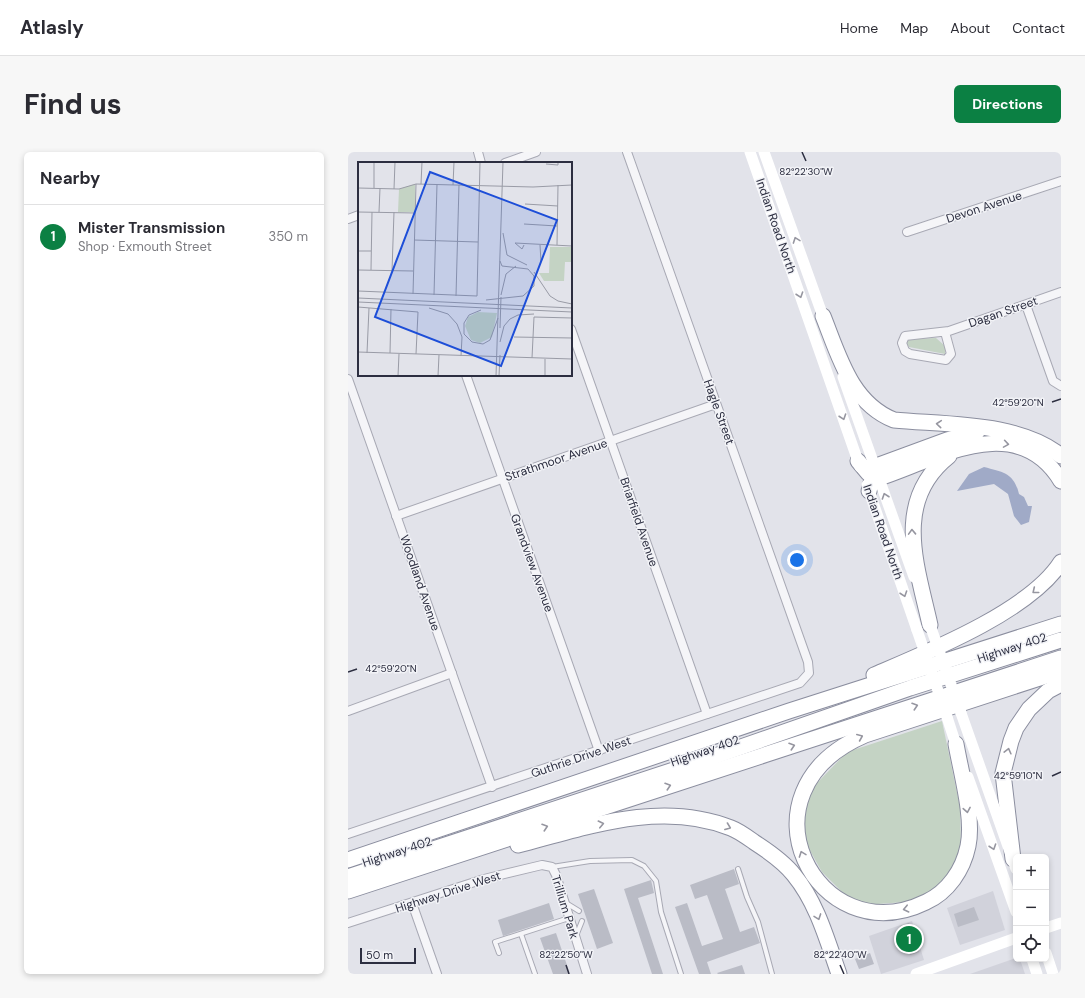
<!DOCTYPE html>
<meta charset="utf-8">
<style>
:root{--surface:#fff;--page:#f7f7f7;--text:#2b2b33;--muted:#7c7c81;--line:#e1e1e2;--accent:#0b8043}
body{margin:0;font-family:"DM Sans",sans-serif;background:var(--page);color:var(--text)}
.controls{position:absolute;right:12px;bottom:12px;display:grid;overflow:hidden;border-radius:6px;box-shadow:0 2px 6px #0003}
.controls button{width:36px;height:36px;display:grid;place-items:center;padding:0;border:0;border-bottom:1px solid var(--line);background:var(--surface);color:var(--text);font:20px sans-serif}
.scale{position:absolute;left:12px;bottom:10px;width:56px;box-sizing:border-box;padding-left:4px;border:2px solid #2c2e40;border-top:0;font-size:11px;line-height:14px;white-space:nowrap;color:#2c2e40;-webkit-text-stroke:3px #f2f3f7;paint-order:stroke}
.you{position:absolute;left:449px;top:408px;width:14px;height:14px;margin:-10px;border:3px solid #fff;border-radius:50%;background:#1a73e8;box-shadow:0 0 0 6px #1a73e833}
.badge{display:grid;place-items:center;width:26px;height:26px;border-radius:50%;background:var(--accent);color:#fff;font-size:13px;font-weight:700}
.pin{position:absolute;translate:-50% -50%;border:2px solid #fff;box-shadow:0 1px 4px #0006}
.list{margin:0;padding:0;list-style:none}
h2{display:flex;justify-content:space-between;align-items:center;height:52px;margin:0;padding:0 16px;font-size:17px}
h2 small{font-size:13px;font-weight:400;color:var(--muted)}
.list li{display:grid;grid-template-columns:26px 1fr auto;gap:12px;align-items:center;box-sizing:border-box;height:64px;padding:0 16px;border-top:1px solid var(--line)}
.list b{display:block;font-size:15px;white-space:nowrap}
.list p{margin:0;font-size:13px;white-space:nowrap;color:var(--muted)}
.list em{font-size:13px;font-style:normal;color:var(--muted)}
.icon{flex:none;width:22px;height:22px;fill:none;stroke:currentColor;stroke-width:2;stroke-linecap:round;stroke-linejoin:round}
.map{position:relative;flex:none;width:713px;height:822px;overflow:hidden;border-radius:6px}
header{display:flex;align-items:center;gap:24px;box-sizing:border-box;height:56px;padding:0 20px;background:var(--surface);border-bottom:1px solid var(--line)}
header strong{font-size:19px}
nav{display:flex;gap:22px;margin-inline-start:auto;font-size:14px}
.intro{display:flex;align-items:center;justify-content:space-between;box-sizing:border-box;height:96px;padding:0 24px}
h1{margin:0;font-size:28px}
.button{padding:10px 18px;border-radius:6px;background:var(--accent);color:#fff;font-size:14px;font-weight:700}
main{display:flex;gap:24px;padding:0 24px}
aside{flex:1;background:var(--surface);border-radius:6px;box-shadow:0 2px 6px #0003}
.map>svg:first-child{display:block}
.built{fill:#d1d2db}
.green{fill:#c4d3c4}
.water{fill:#a0aac7}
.building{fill:#babcc6}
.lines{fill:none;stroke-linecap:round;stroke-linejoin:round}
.service-casing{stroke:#a8a9b4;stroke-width:6}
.minor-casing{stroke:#a8a9b4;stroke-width:10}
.motorway-casing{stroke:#8b8e9f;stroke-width:17}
.service{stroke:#f5f5f8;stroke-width:4}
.minor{stroke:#f5f5f8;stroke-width:8}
.secondary{stroke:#fff;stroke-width:11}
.motorway{stroke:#fff;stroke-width:15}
.secondary-bridge{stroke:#fff;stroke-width:11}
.oneway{stroke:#9696a0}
.ticks{fill:none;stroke:#2c2e40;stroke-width:1.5}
.labels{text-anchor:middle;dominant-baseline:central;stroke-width:3;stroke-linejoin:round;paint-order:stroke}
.street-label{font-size:12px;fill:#2c2e40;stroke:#f2f3f7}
.inset-road{fill:none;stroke:#999ba6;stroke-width:1}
.view{fill:#1d4ed8;fill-opacity:0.15;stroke:#1d4ed8;stroke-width:2}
.inset-edge{fill:none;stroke:#2c2e40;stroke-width:2}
.ticks-label{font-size:10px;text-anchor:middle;fill:#2c2e40;stroke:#f2f3f7;stroke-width:3;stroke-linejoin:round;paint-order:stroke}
</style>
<header>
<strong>Atlasly</strong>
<nav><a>Home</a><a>Map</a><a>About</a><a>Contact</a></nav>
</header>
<div class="intro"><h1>Find us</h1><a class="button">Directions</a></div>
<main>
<aside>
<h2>Nearby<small></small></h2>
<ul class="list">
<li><span class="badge">1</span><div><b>Mister Transmission</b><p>Shop · Exmouth Street</p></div><em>350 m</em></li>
</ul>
</aside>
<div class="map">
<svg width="713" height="822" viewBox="0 0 713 822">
<rect width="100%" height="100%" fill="#e2e3ea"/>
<g class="built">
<polygon points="645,739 657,778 612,793 599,756"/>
<polygon points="564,769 576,808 533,822 521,784"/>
<polygon points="668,806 672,807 677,822 622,822"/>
</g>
<g class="green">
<polygon points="588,186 597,194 597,202 561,195 558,190 562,187"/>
<polygon points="594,569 612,655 613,695 599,727 569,749 517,753 496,742 474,720 460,695 453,666 461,642 470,630 499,600"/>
</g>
<path class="water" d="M636 315C655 320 666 321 671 342L676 345 680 354H684L681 370 673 373 666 364 660 342 646 332 609 339 621 322Z"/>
<g class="building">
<polygon points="386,717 391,732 377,737 392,780 406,775 412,791 359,810 363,822 351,822 327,755 339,751 354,794 375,787 359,743 347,747 342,733"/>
<polygon points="303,728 306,741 290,746 315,822 304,822 276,737"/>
<polygon points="246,737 265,791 249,797 230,742"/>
<polygon points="201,751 206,767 155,784 150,768"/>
<polygon points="626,755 631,768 610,775 606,762"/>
<polygon points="561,771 571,800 562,803 552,774"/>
<polygon points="208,781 222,822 205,822 192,786"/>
<polygon points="522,801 526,812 511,817 507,807"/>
<polygon points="394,813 397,822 370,822 369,821"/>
</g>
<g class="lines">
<defs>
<g id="service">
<polyline points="204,715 242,709 284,708 296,714 308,729 313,760 333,822"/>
<polyline points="390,717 399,745 410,770 424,822"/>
<polyline points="218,751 231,759"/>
<polyline points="173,782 187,822"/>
<polyline points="228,784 234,769"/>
<polyline points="151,801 147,790 221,766"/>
</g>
<g id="minor">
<polyline points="130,0 133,11"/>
<polyline points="157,11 188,0"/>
<polyline points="0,67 11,63"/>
<polyline points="559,80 713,29"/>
<polyline points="678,153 705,229 713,234"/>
<polyline points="223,177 359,562"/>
<polyline points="597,180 603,202 598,208 562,202 557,199 554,191 557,184 601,179 713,140"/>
<polyline points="118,223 251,599"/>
<polyline points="0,227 144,635"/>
<polyline points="48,364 368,252"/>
<polyline points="0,559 104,521"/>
<polyline points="0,682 452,531 461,521 460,510 279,0"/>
<polyline points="64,751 89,822"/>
<polyline points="0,771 136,727 194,713 204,715 208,723 239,822"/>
</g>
<g id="motorway">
<path d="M475 164C491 204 503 251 546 268 598 273 672 270 713 304"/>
<path d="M510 309 520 321 531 326C589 307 669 257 713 329"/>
<polyline points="521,339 526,319 531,313 599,288 629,280"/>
<path d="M582 473C569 414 544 349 601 304"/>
<path d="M526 523C580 500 682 459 713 410"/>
<path d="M608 592C613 621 626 666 620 694 615 718 600 740 578 750 469 803 384 640 517 583L713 519"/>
<path d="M170 693C239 675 313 648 383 676 391 679 399 685 406 690 420 699 436 710 446 723 469 751 479 788 491 822"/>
<polyline points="665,707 655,621 663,589 668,576 681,557 700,539 713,532"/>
<polyline points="0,708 441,559 713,472"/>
<polyline points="0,725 350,610 562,536 713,488"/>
<polyline points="0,739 713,506"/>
</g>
</defs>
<use href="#service" class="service-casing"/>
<use href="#minor" class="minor-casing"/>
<use href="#motorway" class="motorway-casing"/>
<use href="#service" class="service"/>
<use href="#minor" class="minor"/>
<g class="secondary">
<polyline points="402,0 512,315"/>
<polyline points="416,0 477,170"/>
<polyline points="495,225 566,425"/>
<polyline points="519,333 569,478"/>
<polyline points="613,561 668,717"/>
<polyline points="599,565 610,599"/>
<polyline points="620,625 668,760"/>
<polyline points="698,776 713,771"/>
<polyline points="698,801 705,822"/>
<polyline points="684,807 689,822"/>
<polyline points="568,822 668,786"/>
</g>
<use href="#motorway" class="motorway"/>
<g class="secondary-bridge">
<polyline points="582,473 613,561"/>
<polyline points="569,478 599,565"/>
</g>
</g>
<defs><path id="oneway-chevron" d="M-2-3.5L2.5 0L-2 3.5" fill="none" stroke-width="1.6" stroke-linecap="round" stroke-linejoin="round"/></defs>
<g class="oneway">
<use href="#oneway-chevron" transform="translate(448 88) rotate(-110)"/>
<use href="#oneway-chevron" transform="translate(452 143) rotate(71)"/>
<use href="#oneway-chevron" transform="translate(495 265) rotate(71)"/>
<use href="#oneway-chevron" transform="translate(591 272) rotate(-175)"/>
<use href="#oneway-chevron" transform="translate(658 292) rotate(9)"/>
<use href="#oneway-chevron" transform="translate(537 344) rotate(-109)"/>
<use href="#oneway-chevron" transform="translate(564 380) rotate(-92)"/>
<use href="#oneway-chevron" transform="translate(687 439) rotate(141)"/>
<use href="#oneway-chevron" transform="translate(556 442) rotate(71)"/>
<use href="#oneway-chevron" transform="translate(567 554) rotate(-18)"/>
<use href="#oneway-chevron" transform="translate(512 585) rotate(-23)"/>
<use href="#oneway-chevron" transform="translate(444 594) rotate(-18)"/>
<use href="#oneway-chevron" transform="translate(660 599) rotate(-76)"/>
<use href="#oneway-chevron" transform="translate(320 634) rotate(-18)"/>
<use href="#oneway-chevron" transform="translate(619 658) rotate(80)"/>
<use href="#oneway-chevron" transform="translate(253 672) rotate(-13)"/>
<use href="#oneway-chevron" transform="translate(197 675) rotate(-18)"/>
<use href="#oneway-chevron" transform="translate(380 675) rotate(21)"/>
<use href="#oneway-chevron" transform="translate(645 695) rotate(71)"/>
<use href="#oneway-chevron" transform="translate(454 702) rotate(-110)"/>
<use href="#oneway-chevron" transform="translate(558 757) rotate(167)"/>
<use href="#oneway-chevron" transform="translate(470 765) rotate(70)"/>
</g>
<path class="ticks" d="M454 0 458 9M704 250 713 247M0 520 9 517M704 624 713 620M218 813 221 822M492 813 496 822"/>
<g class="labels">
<g class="street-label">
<text transform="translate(636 55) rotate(-18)">Devon Avenue</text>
<text transform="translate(428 74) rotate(71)">Indian Road North</text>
<text transform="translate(655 160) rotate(-19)">Dagan Street</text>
<text transform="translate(371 260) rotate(70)">Hagle Street</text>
<text transform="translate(208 308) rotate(-19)">Strathmoor Avenue</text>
<text transform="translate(291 370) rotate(71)">Briarfield Avenue</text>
<text transform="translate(535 380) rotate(71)">Indian Road North</text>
<text transform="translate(184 411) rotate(70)">Grandview Avenue</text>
<text transform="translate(72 431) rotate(71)">Woodland Avenue</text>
<text transform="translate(664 496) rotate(-18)">Highway 402</text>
<text transform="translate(357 599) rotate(-19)">Highway 402</text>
<text transform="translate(233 605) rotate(-19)">Guthrie Drive West</text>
<text transform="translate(49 700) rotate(-18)">Highway 402</text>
<text transform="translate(100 740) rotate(-18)">Highway Drive West</text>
<text transform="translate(217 755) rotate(73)">Trillium Park</text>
</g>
</g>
<g transform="translate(10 10)">
<rect width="214" height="214" fill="#e2e3ea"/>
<path d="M57 22V50H40L41 27ZM192 85H214V100H207L206 119H186L181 111H191ZM120 150 139 151 134 175 122 181 113 178 107 164 110 155Z" fill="#c4d3c4"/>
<path class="inset-road" d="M188 2 200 3V0M63 22 64 0M95 23 96 0M0 26 41 27 58 22 175 25 214 23M16 26V0M36 27 37 0M167 42 200 44M0 50 57 51M21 50 22 26M166 62 199 64M145 71 149 93 169 103M56 78 120 80M157 81 214 84M157 81 164 87 166 83M182 83 183 100M199 83 200 23M0 89H13M0 108 55 109M13 108 14 50M34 109 36 50M176 110 192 134 200 139 214 142M0 129 119 134 122 0M55 132 58 22M76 133 79 22M143 133 148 112 158 104M98 134 101 23M0 136 214 146M128 138 165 134 176 124V114L170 107 144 104 142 99M0 140 214 150M0 145 60 150 58 192M71 146 90 152 99 162 104 175 103 194M123 148 111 153 106 161V172L114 180 125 182 132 178 140 156M142 166 143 135M156 175 214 176M142 180 146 164 152 157 160 153 176 152M0 190 214 197M9 191 11 146M32 191 33 147M174 196 176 155 214 156M187 197V214M40 214 41 192M80 214 81 193M138 214 145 0M141 214 142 193"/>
<path class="view" d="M72 10 199 58 143 204 17 155Z"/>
<rect width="214" height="214" class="inset-edge"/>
</g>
<g class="ticks-label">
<text x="458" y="23">82°22'30"W</text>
<text x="670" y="254">42°59'20"N</text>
<text x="43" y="520">42°59'20"N</text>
<text x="670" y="627">42°59'10"N</text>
<text x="218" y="806">82°22'50"W</text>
<text x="492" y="806">82°22'40"W</text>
</g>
</svg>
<div class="controls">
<button>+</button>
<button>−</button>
<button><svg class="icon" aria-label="locate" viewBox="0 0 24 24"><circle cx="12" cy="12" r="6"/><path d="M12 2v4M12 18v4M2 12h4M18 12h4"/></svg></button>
</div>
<div class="scale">50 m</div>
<div class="you"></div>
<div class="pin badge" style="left:561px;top:787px">1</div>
</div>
</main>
